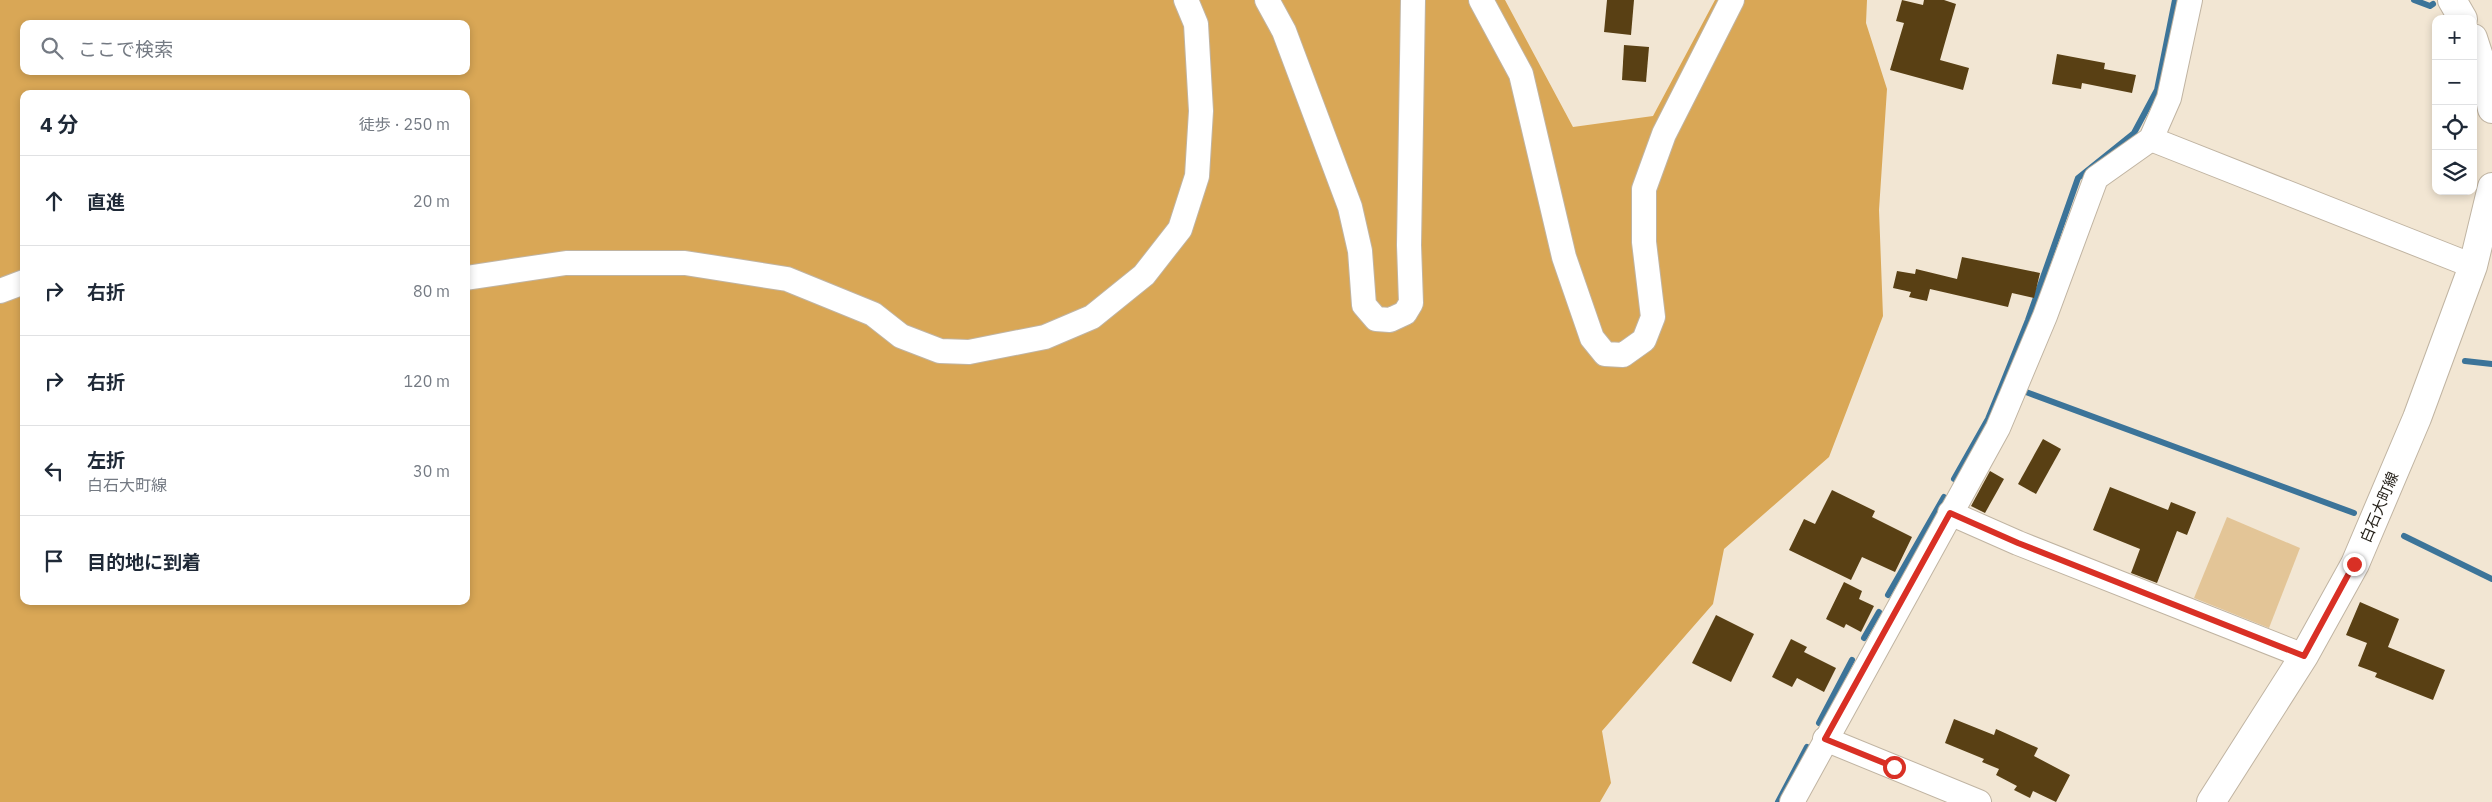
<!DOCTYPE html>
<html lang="ja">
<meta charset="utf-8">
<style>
:root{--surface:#fff;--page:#f2f2f3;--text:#1f2937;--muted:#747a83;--line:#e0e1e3}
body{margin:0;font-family:"IBM Plex Sans","Noto Sans JP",sans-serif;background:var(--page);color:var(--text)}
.controls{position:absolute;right:15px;top:15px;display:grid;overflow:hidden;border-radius:10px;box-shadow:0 2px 8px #0003}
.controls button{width:45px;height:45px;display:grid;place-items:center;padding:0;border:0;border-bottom:1px solid var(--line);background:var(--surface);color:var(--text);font:25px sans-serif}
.stop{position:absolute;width:15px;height:15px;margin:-11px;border:4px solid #d93025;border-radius:50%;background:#fff}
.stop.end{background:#d93025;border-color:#fff;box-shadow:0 1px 5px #0008}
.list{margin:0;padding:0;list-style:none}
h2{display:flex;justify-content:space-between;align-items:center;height:65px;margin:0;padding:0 20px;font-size:21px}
h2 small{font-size:16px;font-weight:400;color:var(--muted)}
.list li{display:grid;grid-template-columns:32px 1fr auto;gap:15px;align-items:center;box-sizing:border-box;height:90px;padding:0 20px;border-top:1px solid var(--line)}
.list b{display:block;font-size:19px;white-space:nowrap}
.list p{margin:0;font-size:16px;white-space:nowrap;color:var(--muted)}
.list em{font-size:16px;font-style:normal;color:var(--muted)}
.icon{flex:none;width:28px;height:28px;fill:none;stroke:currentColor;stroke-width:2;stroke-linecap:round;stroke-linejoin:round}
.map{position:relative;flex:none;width:2492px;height:802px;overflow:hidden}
.search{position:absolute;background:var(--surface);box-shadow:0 2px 8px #0003;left:20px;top:20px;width:450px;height:55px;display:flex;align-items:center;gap:12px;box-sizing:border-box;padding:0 18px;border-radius:10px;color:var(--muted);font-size:19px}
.panel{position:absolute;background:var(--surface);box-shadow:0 2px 8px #0003;left:20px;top:90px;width:450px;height:515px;border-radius:10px}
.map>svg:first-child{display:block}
.green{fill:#e3c597}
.forest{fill:#d9a756;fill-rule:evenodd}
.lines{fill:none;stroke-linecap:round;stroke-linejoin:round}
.stream{stroke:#3c7499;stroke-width:6}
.building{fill:#594014}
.street-casing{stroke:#c0b4a2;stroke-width:26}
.secondary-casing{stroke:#c0b4a2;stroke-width:30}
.street{stroke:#fff;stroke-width:24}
.secondary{stroke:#fff;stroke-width:28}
.route{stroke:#d93025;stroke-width:6}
.labels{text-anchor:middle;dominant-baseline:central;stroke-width:5;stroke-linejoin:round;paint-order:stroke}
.street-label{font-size:15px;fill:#211d16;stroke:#fff}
</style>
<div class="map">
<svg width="2492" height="802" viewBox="0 0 2492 802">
<rect width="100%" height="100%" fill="#f2e6d3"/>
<polygon class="green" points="2227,517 2300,548 2269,628 2194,598"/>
<path class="forest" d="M0 0H1505L1573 127 1653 116 1715 0H1867L1866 23 1887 89 1879 210 1883 316 1829 457 1724 549 1713 604 1602 731 1611 783 1600 802H0ZM24 24H466V71H24ZM24 94H466V601H24Z"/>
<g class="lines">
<g class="stream">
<polyline points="2414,0 2430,6 2433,4"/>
<polyline points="2465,361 2492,364"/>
<polyline points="2026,392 2354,513"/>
<polyline points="1954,479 1988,419 2002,385 2028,320 2078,178 2134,133 2157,90 2175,0"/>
<polyline points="2404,536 2492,579"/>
<polyline points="1888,595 1944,497"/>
<polyline points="1864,638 1879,612"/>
<polyline points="1819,723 1852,660"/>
<polyline points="1778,802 1807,747"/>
</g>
</g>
<g class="building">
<polygon points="1607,0 1634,0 1631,35 1604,32"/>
<polygon points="1902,0 1923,5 1924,0 1944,0 1956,4 1940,60 1969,68 1963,90 1890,70 1904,23 1896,21"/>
<polygon points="1624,45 1649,47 1646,82 1622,80"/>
<polygon points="2057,54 2105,63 2104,69 2136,75 2132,93 2082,83 2081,89 2052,84"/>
<polygon points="1962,257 2040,273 2034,298 2012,293 2008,307 1930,289 1927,301 1909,297 1911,292 1893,288 1897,271 1915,274 1916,269 1957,279"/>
<polygon points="2043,439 2061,449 2036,494 2018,484"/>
<polygon points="1990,471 2004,479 1985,513 1971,506"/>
<polygon points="2110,487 2168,510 2171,502 2196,512 2187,535 2177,531 2157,583 2131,573 2140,549 2093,530"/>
<polygon points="1832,490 1875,511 1872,517 1912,537 1895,572 1862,557 1851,580 1789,550 1804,519 1815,524"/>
<polygon points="1844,582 1862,591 1859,599 1874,606 1861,632 1846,624 1844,628 1826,619"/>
<polygon points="2360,602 2399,619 2388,647 2445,670 2433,700 2375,677 2377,673 2358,666 2367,643 2346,635"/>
<polygon points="1716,615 1754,634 1731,682 1692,663"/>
<polygon points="1791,639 1807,647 1804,652 1836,668 1824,692 1797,678 1792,687 1772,677"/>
<polygon points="1954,719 1994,735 1996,729 2038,748 2034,756 2070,775 2056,802 2033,791 2030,798 2014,790 2017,786 1996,775 1999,769 1982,762 1984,759 1945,743"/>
</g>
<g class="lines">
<defs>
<g id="street">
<polyline points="1267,0 1284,31 1350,207 1360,251 1364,305 1376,319 1390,320 1405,313 1411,303 1409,245 1413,0"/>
<polyline points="1481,0 1521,74 1564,257 1592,338 1605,354 1623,355 1644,340 1653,317 1644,242 1644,189 1664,134 1732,0"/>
<polyline points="2151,139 2473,266"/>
<polyline points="466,278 566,263 685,263 787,279 873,314 901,336 940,351 969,352 1045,337 1092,317 1144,275 1180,229 1197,176 1201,111 1196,24 1186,0"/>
<polyline points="0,291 24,282"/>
<polyline points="1950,513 2018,543 2304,656"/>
<polyline points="1825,739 1979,802"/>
<polyline points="1792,802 1998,428 2045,316 2096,178 2151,139 2169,98 2190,0"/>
</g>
<g id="secondary">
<polyline points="2452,0 2463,19"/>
<polyline points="2473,38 2485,75 2492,109"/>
<polyline points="2211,802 2304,656 2355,564 2417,418 2473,266 2492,187"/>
</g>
</defs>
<use href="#street" class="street-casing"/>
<use href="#secondary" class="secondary-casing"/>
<use href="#street" class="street"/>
<use href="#secondary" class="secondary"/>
</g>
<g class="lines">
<polyline class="route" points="1894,767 1825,739 1950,513 2018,543 2304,656 2354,564"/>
</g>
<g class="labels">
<g class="street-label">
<text transform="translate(2379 507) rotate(-67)">白石大町線</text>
</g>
</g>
</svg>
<div class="controls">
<button>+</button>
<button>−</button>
<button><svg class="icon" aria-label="locate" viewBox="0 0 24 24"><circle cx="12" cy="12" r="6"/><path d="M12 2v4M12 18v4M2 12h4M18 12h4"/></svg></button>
<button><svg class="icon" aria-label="layers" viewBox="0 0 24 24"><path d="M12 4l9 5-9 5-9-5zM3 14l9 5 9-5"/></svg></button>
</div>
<div class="stop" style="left:1894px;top:767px"></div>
<div class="stop end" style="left:2354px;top:564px"></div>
<div class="search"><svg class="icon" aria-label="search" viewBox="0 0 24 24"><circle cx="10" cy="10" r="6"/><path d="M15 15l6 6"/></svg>ここで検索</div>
<section class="panel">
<h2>4 分<small>徒歩 · 250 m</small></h2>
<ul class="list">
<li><svg class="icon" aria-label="ahead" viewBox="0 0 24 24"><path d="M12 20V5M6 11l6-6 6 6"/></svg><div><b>直進</b></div><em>20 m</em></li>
<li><svg class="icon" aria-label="right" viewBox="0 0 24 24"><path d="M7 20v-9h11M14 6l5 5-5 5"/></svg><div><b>右折</b></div><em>80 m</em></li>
<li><svg class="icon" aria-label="right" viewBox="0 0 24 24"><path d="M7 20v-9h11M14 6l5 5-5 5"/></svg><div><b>右折</b></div><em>120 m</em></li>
<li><svg class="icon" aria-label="left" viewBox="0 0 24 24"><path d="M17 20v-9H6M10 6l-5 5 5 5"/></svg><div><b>左折</b><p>白石大町線</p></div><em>30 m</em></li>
<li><svg class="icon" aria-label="arrive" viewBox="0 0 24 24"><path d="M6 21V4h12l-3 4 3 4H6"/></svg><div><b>目的地に到着</b></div></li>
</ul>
</section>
</div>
